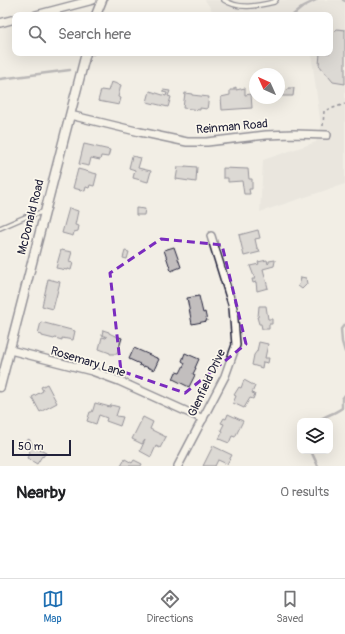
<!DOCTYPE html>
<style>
:root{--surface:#fff;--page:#f2f2f2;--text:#202124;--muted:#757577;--line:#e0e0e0;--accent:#1f6fb2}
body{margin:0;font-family:Pangolin,sans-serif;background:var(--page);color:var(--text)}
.controls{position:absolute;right:12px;bottom:12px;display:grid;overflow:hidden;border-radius:8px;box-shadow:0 4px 16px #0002}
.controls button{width:36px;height:36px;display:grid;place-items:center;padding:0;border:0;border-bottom:1px solid var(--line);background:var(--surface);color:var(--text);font:20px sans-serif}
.compass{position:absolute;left:249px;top:68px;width:36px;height:36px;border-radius:50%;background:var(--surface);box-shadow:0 4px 16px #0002;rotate:315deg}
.scale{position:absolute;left:12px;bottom:10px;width:59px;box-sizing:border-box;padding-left:4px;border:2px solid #22223b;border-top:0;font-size:11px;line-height:14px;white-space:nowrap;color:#22223b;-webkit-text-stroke:3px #fbf7ec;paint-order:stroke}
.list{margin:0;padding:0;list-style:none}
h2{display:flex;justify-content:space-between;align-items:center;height:52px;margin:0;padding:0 16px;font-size:17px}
h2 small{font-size:13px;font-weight:400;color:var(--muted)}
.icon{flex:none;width:22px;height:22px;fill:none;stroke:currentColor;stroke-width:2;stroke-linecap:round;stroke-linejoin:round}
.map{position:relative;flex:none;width:345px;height:466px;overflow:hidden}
.search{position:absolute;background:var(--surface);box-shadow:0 4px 16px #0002;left:12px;right:12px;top:12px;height:44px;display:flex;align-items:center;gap:10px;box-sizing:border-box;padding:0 14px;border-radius:8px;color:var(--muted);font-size:15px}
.sheet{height:112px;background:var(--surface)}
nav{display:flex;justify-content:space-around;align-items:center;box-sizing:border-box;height:56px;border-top:1px solid var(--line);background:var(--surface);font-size:11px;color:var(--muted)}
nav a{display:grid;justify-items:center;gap:2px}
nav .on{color:var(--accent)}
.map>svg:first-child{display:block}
.built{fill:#e0dcd6}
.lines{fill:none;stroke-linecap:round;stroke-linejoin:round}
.stream{stroke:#76747f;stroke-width:2.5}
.building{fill:#c2bebe;stroke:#22223b}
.service-casing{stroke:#22223b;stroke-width:6}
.minor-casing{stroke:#22223b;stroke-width:10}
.tertiary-casing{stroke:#22223b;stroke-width:11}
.path{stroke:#22223b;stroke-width:1.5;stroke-dasharray:3 3;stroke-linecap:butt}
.service{stroke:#fbf7ec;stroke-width:3.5}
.minor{stroke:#fbf7ec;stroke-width:7}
.tertiary{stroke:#fbf7ec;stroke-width:8}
.marked{fill:none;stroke:#7b2cbf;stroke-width:3;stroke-dasharray:8 5;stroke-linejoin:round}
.labels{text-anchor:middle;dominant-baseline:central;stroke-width:3.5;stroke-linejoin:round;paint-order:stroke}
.street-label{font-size:12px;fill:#22223b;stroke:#fbf7ec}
</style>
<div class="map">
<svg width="345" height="466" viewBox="0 0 345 466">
<rect width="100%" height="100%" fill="#f2eee5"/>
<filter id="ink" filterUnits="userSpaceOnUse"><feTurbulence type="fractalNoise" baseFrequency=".025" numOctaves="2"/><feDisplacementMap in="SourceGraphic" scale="8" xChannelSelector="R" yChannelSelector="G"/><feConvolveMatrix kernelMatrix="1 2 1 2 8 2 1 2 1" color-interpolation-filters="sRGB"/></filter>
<g filter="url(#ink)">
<polygon class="built" points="205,0 345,0 345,184 260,212 263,160 316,142 321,127 311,53 330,53 330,15 215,15"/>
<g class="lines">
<g class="stream">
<polyline points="343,0 345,1"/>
<polyline points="293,15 304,6 316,0"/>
<polyline points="93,54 94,53"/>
<polyline points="0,79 70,70"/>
<polyline points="345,324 341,329 342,342 345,352"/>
<path d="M318 421C326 415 334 414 342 408V399L345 395"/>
<polyline points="311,451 318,466"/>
</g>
</g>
<g class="building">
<polygon points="337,29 345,30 345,84 333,82 319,65 320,53 330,53 330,36"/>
<polygon points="279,78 279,84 283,84 283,91 288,90 288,88 294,88 293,96 279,96"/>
<polygon points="111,82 121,85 118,97 121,98 119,105 98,101 101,90 108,91"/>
<polygon points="236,87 236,90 245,88 245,95 251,94 252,108 222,110 221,97 230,95 230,90 234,90 234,88"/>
<polygon points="163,90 170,91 168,96 171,97 168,107 147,102 150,91 166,96 167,93 163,92"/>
<polygon points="185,93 192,94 192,95 209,97 207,109 200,108 200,110 183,108"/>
<polygon points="84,144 110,150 108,157 101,156 100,160 91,158 89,166 79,164"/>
<polygon points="132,156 141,158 138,168 151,171 148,182 133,178 135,170 129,168"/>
<polygon points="185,166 197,167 196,182 176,179 178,167 185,167"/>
<polygon points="223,168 248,169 249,179 252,179 252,189 249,189 250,194 244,194 242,181 228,182 228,178 223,178"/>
<polygon points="78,169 97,174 94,186 90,185 89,188 86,187 85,191 73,188"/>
<polygon points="69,208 78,211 75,225 79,226 78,231 74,232 73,236 62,233"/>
<polygon points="136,208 145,209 144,215 136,215"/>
<polygon points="258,230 260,238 255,239 257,248 259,249 260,252 244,256 239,235"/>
<polygon points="174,247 181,267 171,271 164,250"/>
<polygon points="61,250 72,252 69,262 73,263 71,270 67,269 67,270 56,268"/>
<polygon points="125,251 129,252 127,259 123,258"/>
<polygon points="267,260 268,264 269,263 269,261 275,260 275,261 274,266 263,269 268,288 257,291 256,282 253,283 252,279 255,279 250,266 259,264 258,262"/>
<polygon points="301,277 306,278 307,284 302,289 298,286 300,283"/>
<polygon points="48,279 60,282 53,309 42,306"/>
<polygon points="199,296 203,313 205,312 207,321 192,324 187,298"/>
<polygon points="259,306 266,306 268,319 272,319 272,324 269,324 269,329 262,329 261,324 259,324 257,317 258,317"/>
<polygon points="41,322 75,331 73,340 62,338 62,340 55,338 54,339 42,336 42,335 38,334"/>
<polygon points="103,330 109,332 109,333 113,335 122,338 117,354 110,354 110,353 99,349 102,337 106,338 107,337 102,335"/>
<polygon points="259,342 268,344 265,358 269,358 268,363 263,362 262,368 252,365 254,355 257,351"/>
<polygon points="134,348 159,359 154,370 144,366 144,367 139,365 140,364 129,359"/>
<polygon points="185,353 199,359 195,368 196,368 193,374 195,375 189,387 173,379 176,372 180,373 185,363 182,361"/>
<polygon points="244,380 255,386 252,393 255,394 253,399 250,398 244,408 233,403 236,396 234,395 239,387 241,388"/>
<polygon points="47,384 57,403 40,412 32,397 43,391 41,387"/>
<polygon points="95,403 110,407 111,405 119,407 116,416 123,417 120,426 106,421 107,418 99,415 96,424 87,421 90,412 92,412 93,410"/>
<polygon points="228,414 243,421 235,437 232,436 229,443 219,439 223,431 221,430 224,424 221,423 224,418 226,419"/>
<polygon points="143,417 153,422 150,429 166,437 160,448 156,446 151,457 140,451 145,440 142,444 132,439"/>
<polygon points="29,439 34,446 46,452 43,457 42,456 37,464 27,458 30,452 23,443"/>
<polygon points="213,446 232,455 227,464 218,460 215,466 203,466"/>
<polygon points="125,459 132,463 134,460 142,464 141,466 121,466"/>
</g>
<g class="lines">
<defs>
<g id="service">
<path d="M224 0C239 10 257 6 274 2L276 0"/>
<polyline points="0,228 30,215 44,212"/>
</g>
<g id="minor">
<polyline points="36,15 93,0"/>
<polyline points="0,23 15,19"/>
<polyline points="70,115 140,132 187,142 207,142 266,135 294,134 327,135"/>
<polyline points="10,350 92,371 119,381 203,419"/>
<polyline points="178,466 225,376 236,345 233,307 211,236"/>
</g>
<g id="tertiary">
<polyline points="96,15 102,0"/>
<polyline points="0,387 86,53"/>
</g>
</defs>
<use href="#service" class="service-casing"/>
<use href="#minor" class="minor-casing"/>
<use href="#tertiary" class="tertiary-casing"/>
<polyline class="path" points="323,126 324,111 345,104"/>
<use href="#service" class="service"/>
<use href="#minor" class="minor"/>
<use href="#tertiary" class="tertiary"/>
</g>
</g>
<path d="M0 0H345V466H0ZM161 239 222 245 246 344 185 393 121 371 110 273Z" fill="#f2eee5" fill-opacity=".55" fill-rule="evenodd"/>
<path class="marked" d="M161 239 222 245 246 344 185 393 121 371 110 273Z"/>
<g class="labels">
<g class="street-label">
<text transform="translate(232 127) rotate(-5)">Reinman Road</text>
<text transform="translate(31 217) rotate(-76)">McDonald Road</text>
<text transform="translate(88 362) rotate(17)">Rosemary Lane</text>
<text transform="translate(207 383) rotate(-65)">Glenfield Drive</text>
</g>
</g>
</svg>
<div class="controls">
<button><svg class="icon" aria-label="layers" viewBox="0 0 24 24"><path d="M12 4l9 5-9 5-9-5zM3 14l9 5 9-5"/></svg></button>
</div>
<svg class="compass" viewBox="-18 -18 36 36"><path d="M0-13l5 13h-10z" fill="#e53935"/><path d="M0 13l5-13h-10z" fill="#757577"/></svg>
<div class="scale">50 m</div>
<div class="search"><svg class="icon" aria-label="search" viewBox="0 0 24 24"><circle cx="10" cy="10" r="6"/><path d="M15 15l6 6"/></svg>Search here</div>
</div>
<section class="sheet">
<h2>Nearby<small>0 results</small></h2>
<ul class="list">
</ul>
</section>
<nav>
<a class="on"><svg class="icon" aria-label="map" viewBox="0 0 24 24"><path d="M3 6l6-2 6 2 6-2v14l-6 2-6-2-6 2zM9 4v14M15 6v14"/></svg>Map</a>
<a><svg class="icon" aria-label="directions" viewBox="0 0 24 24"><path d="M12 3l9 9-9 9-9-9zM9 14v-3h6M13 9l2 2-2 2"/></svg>Directions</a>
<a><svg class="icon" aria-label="saved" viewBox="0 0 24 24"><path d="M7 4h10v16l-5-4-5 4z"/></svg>Saved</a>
</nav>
